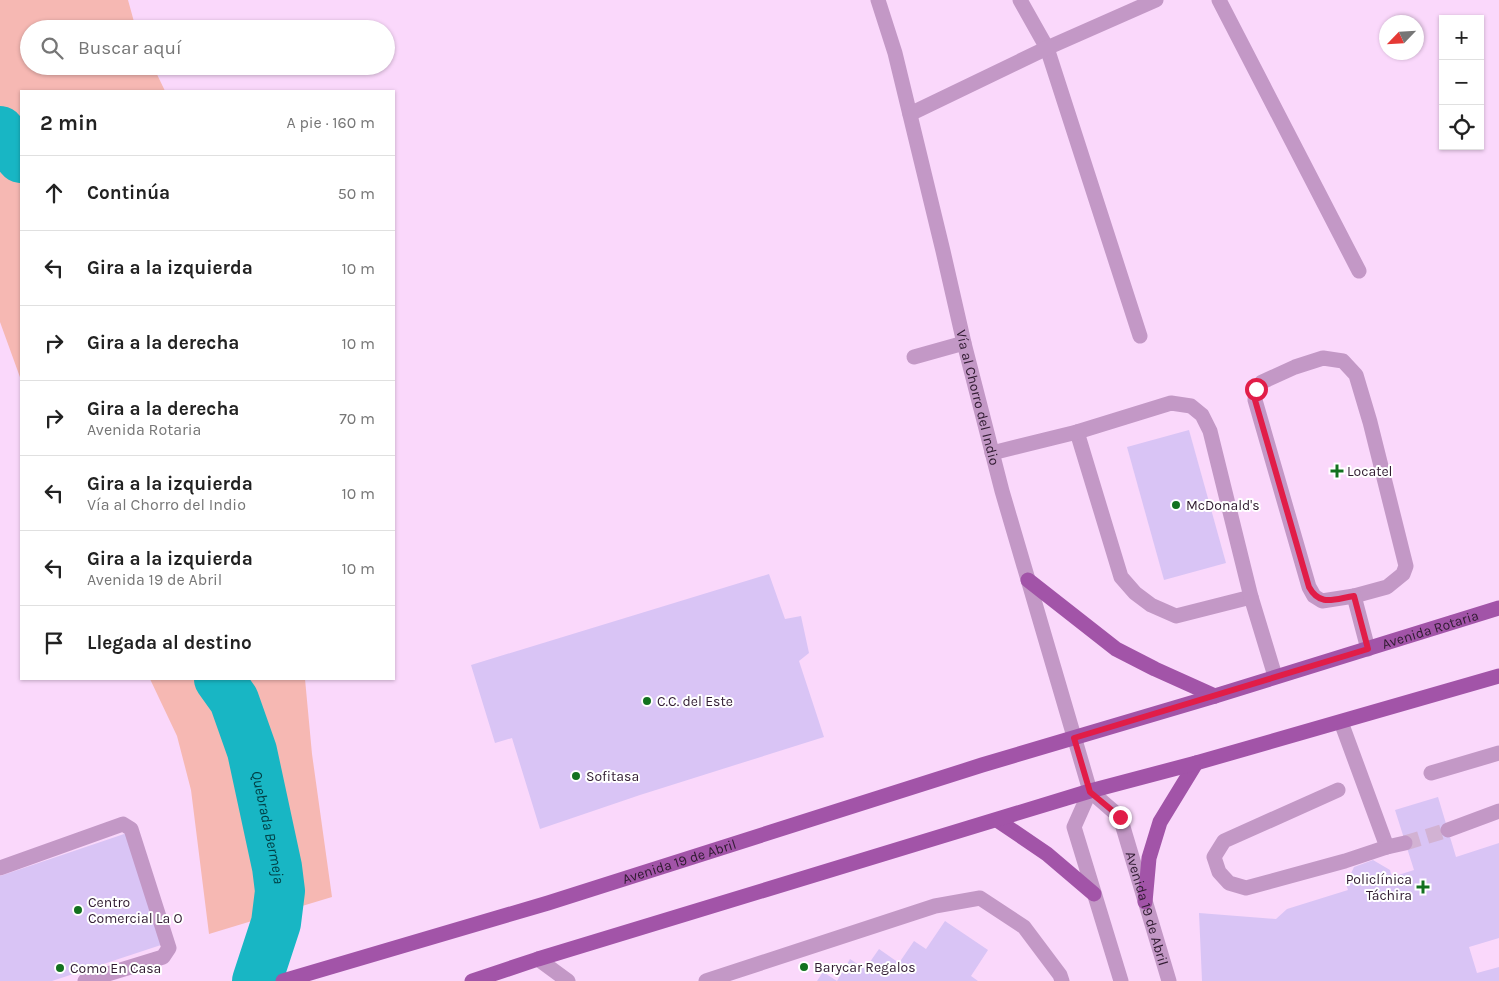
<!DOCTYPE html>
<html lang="es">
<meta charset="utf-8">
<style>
:root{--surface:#fff;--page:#f6f6f6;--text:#222;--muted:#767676;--line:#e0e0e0}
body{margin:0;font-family:Karla,sans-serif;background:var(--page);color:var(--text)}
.controls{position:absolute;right:15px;top:15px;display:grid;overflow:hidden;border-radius:0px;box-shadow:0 1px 4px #0004}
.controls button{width:45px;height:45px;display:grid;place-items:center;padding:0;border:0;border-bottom:1px solid var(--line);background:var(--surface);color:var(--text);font:25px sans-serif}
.compass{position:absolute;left:1379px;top:15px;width:45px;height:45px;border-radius:50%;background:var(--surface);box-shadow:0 1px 4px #0004;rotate:245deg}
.stop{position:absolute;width:15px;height:15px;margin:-11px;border:4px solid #e11d48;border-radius:50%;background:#fff}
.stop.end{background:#e11d48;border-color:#fff;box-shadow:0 1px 5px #0008}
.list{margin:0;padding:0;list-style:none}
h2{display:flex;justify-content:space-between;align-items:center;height:65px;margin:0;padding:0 20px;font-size:21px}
h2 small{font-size:16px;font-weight:400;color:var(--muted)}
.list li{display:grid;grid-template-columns:32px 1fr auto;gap:15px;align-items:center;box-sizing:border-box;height:75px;padding:0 20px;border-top:1px solid var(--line)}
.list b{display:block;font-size:19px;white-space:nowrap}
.list p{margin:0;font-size:16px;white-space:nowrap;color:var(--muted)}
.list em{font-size:16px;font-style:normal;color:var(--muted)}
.icon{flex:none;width:28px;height:28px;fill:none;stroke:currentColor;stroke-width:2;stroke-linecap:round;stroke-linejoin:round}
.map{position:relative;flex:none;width:1499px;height:981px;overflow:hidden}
.search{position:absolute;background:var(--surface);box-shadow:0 1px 4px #0004;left:20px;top:20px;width:375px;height:55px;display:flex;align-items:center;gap:12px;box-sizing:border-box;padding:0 18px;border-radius:28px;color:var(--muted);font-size:19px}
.panel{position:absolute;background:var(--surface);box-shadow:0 1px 4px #0004;left:20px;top:90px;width:375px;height:590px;border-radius:0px}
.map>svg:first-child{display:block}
.green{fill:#f6b8b3}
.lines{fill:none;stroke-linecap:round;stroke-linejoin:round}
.river{stroke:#18b6c4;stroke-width:50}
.building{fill:#d9c4f5}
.minor-tunnel{stroke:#d2b2d3;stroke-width:15;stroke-dasharray:15 8;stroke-linecap:butt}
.minor{stroke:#c398c6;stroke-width:15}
.major{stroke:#a254a8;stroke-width:15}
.route{stroke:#e11d48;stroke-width:6}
.poi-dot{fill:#12711f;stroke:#fff;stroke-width:2}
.labels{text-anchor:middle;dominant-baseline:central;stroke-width:4;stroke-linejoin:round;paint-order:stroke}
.street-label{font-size:14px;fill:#301b31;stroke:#fff}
.poi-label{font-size:14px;fill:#301b31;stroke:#fff;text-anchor:start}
.water-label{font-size:15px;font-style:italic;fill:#004046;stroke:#fff}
</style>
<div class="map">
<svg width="1499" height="981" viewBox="0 0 1499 981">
<rect width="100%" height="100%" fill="#fad8fb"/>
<g class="green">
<polygon points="0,0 128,0 136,29 29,29 29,66 153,66 165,91 21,91 21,380 0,322"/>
<polygon points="150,679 305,679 312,754 332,897 209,934 191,790 177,736"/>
</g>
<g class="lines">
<g class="river">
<polyline points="0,131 21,158"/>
<path id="s1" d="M219 679 234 700 252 751 277 867 280 891 276 923 257 981"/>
</g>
</g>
<g class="building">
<polygon points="1189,430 1226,563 1164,580 1127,447"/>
<polygon points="769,574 785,619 801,616 809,653 799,661 824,737 640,795 540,829 512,738 495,743 471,665"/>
<polygon points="1438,797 1456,857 1499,843 1499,938 1469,947 1477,973 1499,967 1499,981 1202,981 1199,913 1276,919 1287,909 1348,890 1346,884 1354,867 1373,860 1390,870 1392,877 1414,870 1395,810"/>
<polygon points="130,832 167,943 52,981 0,981 0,876"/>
<polygon points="945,921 988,950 971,976 978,981 817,981 823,972 837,981 850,959 865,969 879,949 899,963 914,941 926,949"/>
</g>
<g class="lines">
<polyline class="minor-tunnel" points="1405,843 1448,830"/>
<g class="minor">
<path id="s2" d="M878 0 895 53 943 251 964 343 1002 491 1090 791"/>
<polyline points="1020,0 1047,48 1140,336"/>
<polyline points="1219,0 1359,271"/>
<polyline points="910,114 1047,48 1156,0"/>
<polyline points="914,357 964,343"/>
<polygon points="1323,358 1343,361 1356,375 1370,422 1406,566 1403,574 1387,587 1354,596 1322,601 1314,596 1309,587 1255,400 1256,389 1262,382 1295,367"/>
<polyline points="1077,432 1121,577 1135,593 1151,605 1176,616 1251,597"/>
<polyline points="992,453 1077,432 1171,403 1191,406 1202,415 1210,431 1251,597 1275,676"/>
<polyline points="1354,596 1368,649"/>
<polyline points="1431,773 1499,753"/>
<polyline points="1338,790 1224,841 1214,857 1219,872 1229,883 1246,888 1345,861 1387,847 1341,722"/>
<path id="s3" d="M1090 791 1120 817 1169 981"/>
<polyline points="1090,791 1074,827 1121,981"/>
<polyline points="1448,830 1499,811"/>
<polyline points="1387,847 1405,843"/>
<polyline points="0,868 123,824 131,829 169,948 163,957 85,981"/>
<polyline points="538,959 568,981"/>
<polyline points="706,981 935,906 980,898 1024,927 1060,975 1062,981"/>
</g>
<g class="major">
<polyline points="1028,580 1116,649 1155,669 1215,696"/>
<polyline points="997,820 1047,854 1094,894"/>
<polyline points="1145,902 1149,858 1160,822 1196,763"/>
<path id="s4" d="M283 981 548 903 982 765 1215 696 1499 608"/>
<polyline points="472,981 538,959 1090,791 1196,763 1499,676"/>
</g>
</g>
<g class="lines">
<path class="route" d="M1120 817 1090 792 1074 738 1368 649 1354 596C1334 599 1320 607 1309 587L1255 400 1256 389"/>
</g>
<g class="poi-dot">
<path d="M1334.5 463.5h5v5h5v5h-5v5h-5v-5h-5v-5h5z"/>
<circle cx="1176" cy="505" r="5"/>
<circle cx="647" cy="701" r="5"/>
<circle cx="576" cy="776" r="5"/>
<path d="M1420.5 879.5h5v5h5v5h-5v5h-5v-5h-5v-5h5z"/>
<circle cx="78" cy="910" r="5"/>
<circle cx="804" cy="967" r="5"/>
<circle cx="60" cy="968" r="5"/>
</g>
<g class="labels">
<g class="street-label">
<text stroke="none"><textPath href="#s2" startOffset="410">Vía al Chorro del Indio</textPath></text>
<text stroke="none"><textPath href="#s4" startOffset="1200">Avenida Rotaria</textPath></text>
<text stroke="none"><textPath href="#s4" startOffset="414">Avenida 19 de Abril</textPath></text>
<text stroke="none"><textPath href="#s3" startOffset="135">Avenida 19 de Abril</textPath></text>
</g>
<g class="poi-label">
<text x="1347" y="471">Locatel</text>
<text x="1186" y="505">McDonald's</text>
<text x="657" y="701">C.C. del Este</text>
<text x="586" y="776">Sofitasa</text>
<text x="1412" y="879" text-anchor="end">Policlínica<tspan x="1412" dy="16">Táchira</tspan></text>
<text x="88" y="902">Centro<tspan x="88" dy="16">Comercial La O</tspan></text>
<text x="814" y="967">Barycar Regalos</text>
<text x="70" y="968">Como En Casa</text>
</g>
<g class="water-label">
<text stroke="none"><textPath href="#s1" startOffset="158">Quebrada Bermeja</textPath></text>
</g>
</g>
</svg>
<div class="controls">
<button>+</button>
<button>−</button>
<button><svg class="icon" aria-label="locate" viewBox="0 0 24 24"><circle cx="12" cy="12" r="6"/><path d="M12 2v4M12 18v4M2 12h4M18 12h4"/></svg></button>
</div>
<svg class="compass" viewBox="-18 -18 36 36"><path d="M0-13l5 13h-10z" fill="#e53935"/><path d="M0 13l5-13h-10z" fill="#767676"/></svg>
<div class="stop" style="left:1256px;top:389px"></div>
<div class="stop end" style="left:1120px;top:817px"></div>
<div class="search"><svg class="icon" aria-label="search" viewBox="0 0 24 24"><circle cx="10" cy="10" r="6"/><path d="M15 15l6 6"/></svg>Buscar aquí</div>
<section class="panel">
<h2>2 min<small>A pie · 160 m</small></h2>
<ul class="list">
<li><svg class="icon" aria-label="ahead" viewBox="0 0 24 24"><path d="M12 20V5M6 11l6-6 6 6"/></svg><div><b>Continúa</b></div><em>50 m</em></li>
<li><svg class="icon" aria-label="left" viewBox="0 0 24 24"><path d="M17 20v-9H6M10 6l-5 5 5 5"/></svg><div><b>Gira a la izquierda</b></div><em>10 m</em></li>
<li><svg class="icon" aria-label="right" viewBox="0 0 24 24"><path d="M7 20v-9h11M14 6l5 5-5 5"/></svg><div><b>Gira a la derecha</b></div><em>10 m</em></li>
<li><svg class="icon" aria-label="right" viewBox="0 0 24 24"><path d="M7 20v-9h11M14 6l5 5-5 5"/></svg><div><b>Gira a la derecha</b><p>Avenida Rotaria</p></div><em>70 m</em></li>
<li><svg class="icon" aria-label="left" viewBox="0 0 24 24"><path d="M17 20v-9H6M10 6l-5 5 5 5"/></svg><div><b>Gira a la izquierda</b><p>Vía al Chorro del Indio</p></div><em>10 m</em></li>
<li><svg class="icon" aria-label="left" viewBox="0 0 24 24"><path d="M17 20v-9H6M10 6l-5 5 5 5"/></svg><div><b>Gira a la izquierda</b><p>Avenida 19 de Abril</p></div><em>10 m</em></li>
<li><svg class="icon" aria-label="arrive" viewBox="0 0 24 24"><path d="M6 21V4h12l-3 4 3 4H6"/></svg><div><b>Llegada al destino</b></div></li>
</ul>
</section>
</div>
